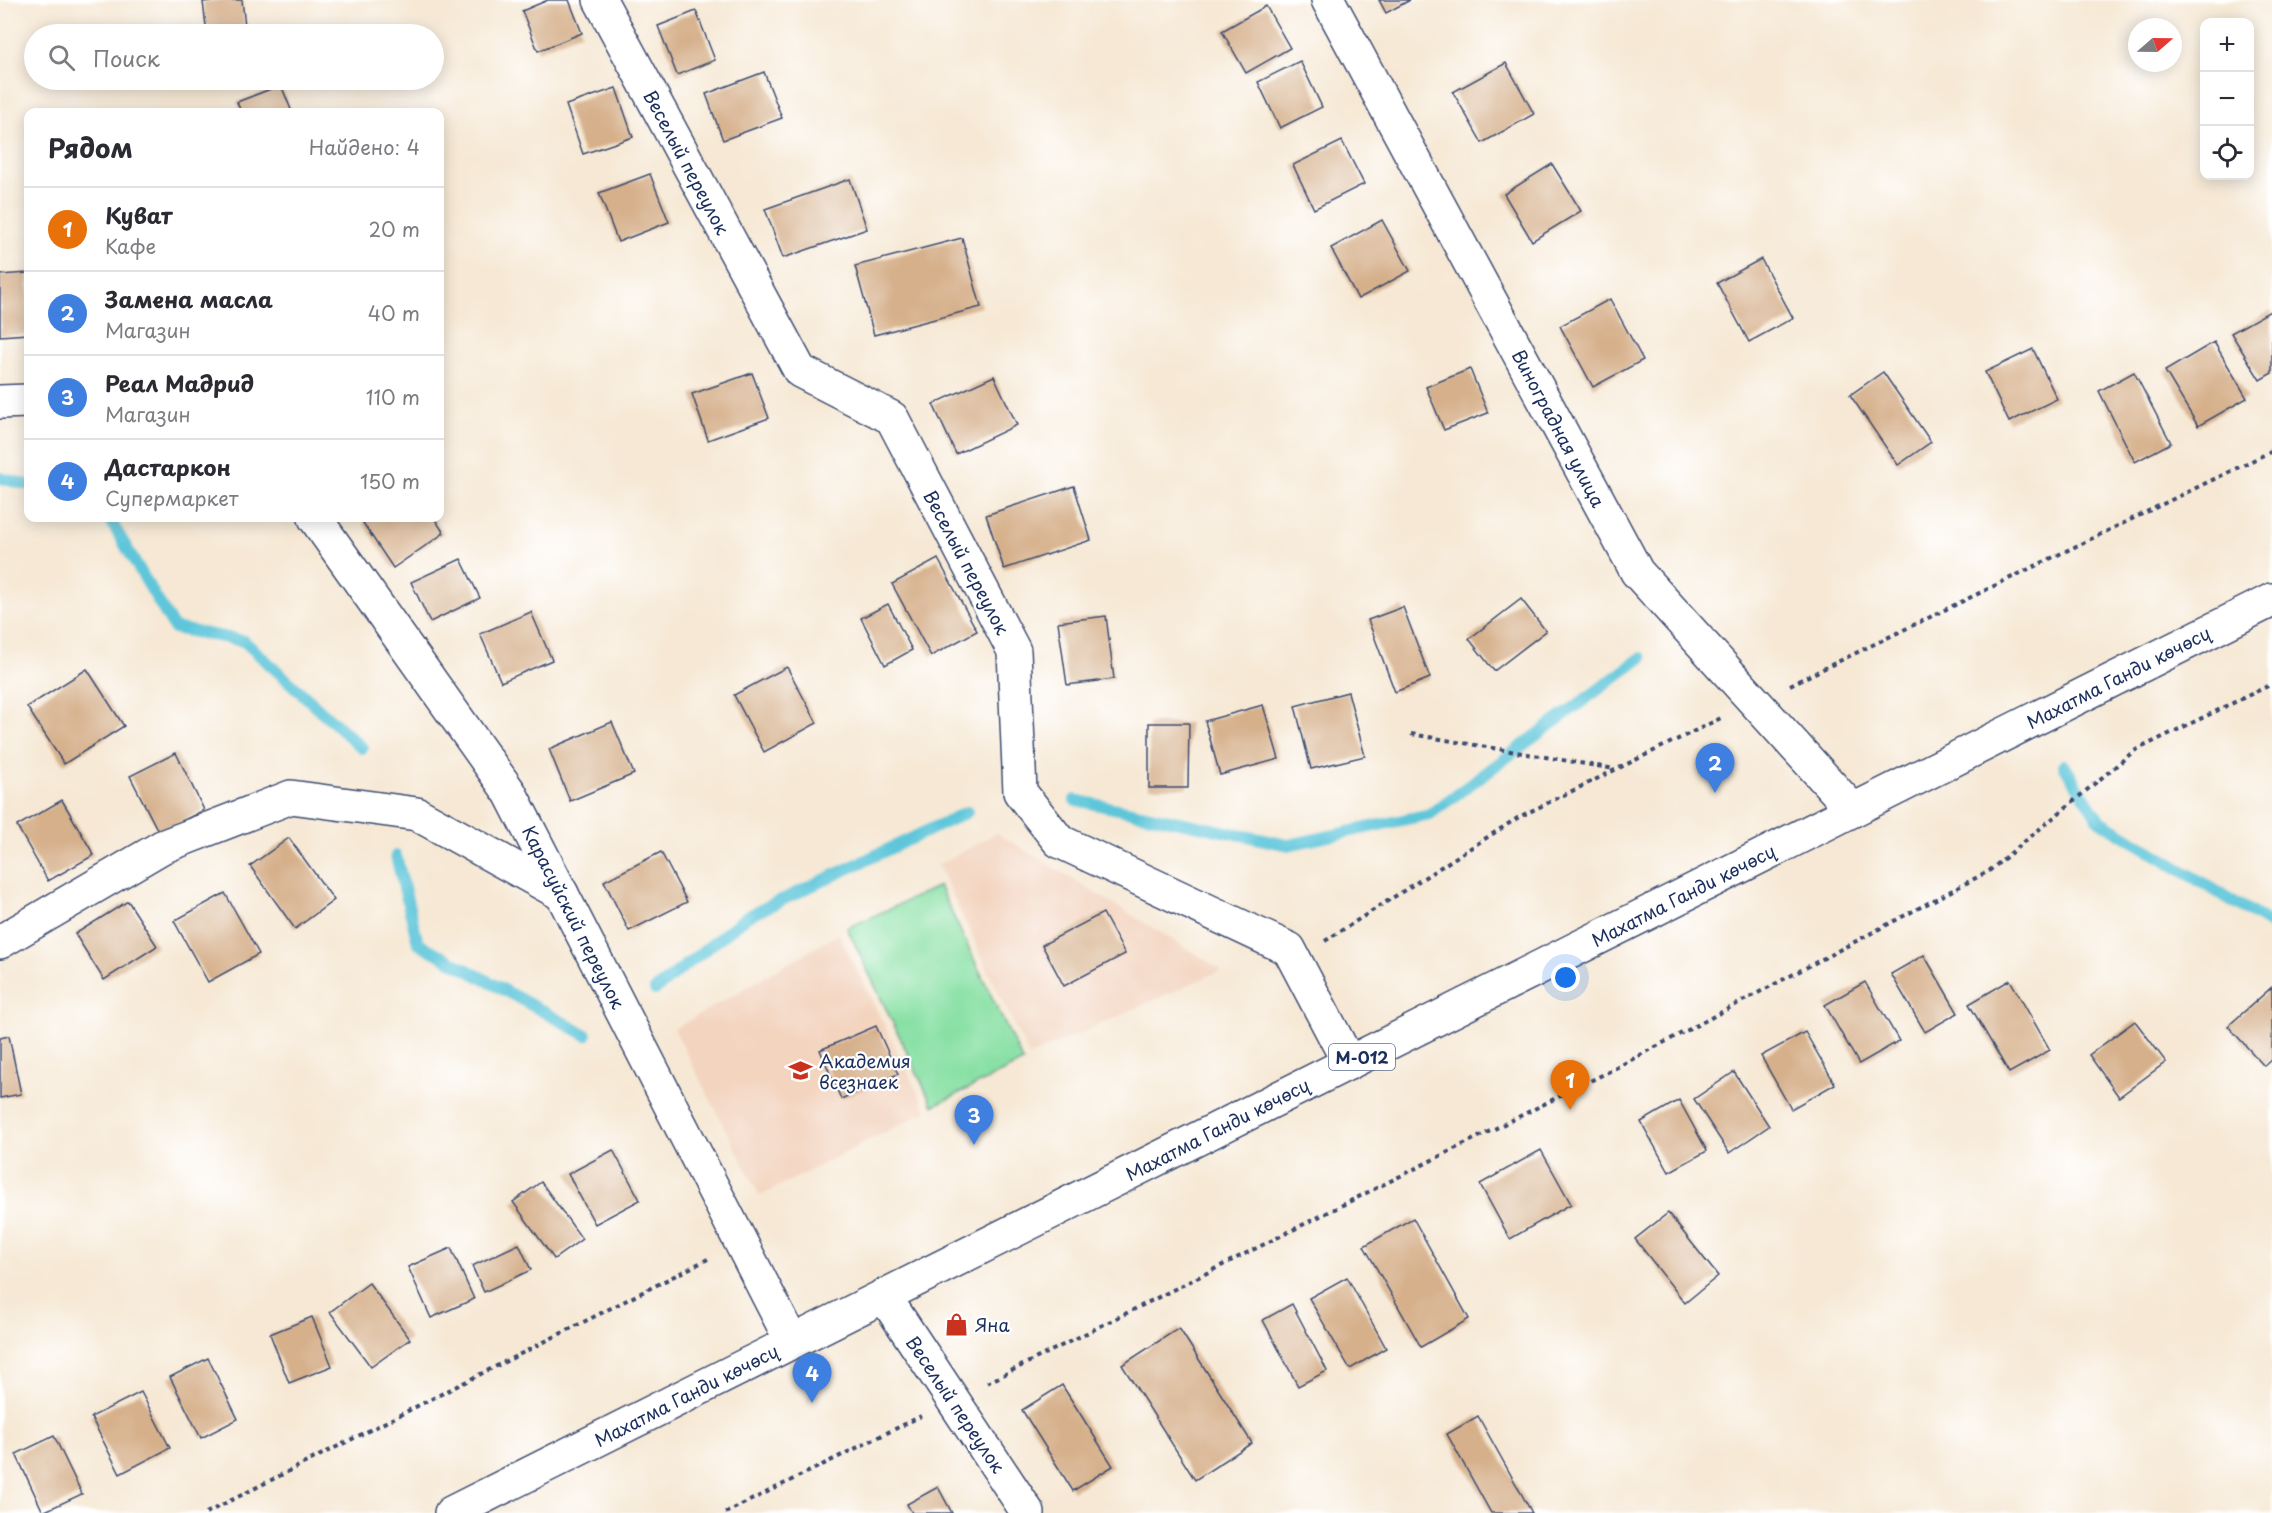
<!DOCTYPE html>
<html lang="ru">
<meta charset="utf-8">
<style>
:root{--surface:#fff;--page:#f2f2f3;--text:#2b2b33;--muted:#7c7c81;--line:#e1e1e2;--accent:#1a73e8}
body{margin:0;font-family:"Playpen Sans",sans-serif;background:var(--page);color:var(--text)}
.controls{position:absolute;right:18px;top:18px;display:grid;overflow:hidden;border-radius:12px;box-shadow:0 3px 15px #0003}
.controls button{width:54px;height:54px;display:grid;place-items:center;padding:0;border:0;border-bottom:2px solid var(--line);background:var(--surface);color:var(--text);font:30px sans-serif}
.compass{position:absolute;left:2128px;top:18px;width:54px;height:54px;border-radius:50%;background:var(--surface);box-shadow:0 3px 15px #0003;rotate:70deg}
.you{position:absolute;left:1566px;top:978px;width:21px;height:21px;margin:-15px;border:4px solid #fff;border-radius:50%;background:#1a73e8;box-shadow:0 0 0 9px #1a73e833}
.badge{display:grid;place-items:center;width:39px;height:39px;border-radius:50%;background:var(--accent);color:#fff;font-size:20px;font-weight:700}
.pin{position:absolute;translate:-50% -50px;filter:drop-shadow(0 2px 3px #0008)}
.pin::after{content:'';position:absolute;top:32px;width:21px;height:18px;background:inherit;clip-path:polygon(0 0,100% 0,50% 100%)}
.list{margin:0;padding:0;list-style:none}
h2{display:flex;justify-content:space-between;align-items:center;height:78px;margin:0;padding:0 24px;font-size:26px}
h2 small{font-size:20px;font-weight:400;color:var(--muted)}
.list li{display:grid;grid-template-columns:39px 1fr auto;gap:18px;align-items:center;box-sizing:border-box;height:84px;padding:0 24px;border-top:2px solid var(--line)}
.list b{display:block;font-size:22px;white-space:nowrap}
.list p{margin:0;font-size:20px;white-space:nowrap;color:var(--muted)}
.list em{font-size:20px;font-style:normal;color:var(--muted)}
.icon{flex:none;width:33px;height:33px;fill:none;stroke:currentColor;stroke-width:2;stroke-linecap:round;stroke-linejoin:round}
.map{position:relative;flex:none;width:2272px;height:1513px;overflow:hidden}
.search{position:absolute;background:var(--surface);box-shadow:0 3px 15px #0003;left:24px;top:24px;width:420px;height:66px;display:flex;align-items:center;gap:15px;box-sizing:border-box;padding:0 21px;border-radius:33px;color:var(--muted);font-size:22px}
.panel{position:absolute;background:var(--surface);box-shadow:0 3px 15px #0003;left:24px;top:108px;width:420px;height:414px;border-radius:12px}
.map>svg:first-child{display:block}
.built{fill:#f3d4bf}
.green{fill:#88e0a4;stroke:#528881;stroke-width:1.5}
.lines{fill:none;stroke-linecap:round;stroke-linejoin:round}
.stream{stroke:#5ec6da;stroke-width:12}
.building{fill:#d6b08b}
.minor-casing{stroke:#3c4b70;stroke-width:36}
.major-casing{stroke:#3c4b70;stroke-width:36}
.path{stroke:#3c4b70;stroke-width:4;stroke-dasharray:4.5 4.5;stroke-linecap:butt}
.minor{stroke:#fff;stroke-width:33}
.major{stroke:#fff;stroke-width:33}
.labels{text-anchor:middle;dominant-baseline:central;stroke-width:4.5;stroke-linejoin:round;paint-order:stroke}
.shield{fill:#fff;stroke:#5f6d8e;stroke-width:1.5}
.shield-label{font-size:16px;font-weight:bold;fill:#1b2f5e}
.street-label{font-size:18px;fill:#1b2f5e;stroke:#fff}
.poi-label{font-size:18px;fill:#1b2f5e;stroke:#fff;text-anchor:start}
</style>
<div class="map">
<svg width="2272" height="1513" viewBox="0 0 2272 1513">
<rect width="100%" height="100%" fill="#fff"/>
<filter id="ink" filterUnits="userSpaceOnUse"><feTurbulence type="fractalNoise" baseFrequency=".0167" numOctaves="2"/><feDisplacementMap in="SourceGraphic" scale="12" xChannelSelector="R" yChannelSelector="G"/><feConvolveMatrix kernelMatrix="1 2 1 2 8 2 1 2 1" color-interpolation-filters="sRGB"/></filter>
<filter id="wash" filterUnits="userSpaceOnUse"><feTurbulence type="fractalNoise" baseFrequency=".008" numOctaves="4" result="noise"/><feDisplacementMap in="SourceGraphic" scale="24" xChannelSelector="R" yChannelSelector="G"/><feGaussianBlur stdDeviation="1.35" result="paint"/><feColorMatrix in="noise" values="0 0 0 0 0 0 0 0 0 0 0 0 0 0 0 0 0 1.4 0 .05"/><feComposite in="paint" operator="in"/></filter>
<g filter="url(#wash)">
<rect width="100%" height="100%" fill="#f6e8d4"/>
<g class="built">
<polygon points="997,833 1222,970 1029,1056 938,865"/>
<polygon points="839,934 927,1111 760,1196 674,1029"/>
</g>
<polygon class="green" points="939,886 1023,1062 933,1106 847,928"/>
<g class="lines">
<g class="stream">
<polyline points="0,478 28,485"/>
<polyline points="109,518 174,628 244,641 362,748"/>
<polyline points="2064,765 2099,820 2272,925"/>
<polyline points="1075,800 1288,845 1430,814 1641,658"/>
<polyline points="396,856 418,943 586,1035"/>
<polyline points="655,990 746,917 967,812"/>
</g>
</g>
<g id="blocks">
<g class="building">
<polygon points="218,0 242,0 246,34 207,34 203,2"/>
<polygon points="548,0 569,0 582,33 538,51 522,11"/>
<polygon points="1379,0 1410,0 1386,13"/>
<polygon points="1266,6 1290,48 1246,73 1222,31"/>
<polygon points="696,11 715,60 677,75 658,26"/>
<polygon points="1300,61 1322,107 1280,128 1258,82"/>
<polygon points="1506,63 1534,114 1482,143 1453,92"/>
<polygon points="764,72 782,118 723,140 706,94"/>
<polygon points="281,85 292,112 241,112 237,102"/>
<polygon points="616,88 633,137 583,154 566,105"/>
<polygon points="1342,141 1364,184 1314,209 1293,165"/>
<polygon points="1552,164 1581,211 1532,241 1504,194"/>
<polygon points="650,174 669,222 618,242 599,193"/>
<polygon points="850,179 867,229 783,258 765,209"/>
<polygon points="1382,220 1410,271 1358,299 1331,248"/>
<polygon points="962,238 981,307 874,335 855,266"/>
<polygon points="1761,259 1793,318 1749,342 1717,283"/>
<polygon points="28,273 28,334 0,336 0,275"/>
<polygon points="1610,299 1643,360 1593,387 1560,326"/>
<polygon points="2272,310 2272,373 2260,380 2231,333"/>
<polygon points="2214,342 2247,398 2198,426 2165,371"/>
<polygon points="2033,349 2057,399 2009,422 1985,372"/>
<polygon points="1470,369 1488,413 1444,430 1426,387"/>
<polygon points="1883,372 1931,442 1898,465 1850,395"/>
<polygon points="2134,372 2171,443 2135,462 2099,391"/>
<polygon points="752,373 769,418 708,440 692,394"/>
<polygon points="994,376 1017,425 956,454 933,404"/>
<polygon points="1074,486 1091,540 1004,569 986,515"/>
<polygon points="371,518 434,518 444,533 393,568 363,523"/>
<polygon points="461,559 480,598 430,622 411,582"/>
<polygon points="938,559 977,631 931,656 892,584"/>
<polygon points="1521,599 1546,631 1494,671 1469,639"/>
<polygon points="888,604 912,650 885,665 861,618"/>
<polygon points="1403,607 1430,678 1395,692 1368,620"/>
<polygon points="531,612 552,660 501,682 480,634"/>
<polygon points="1106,616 1114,679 1067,685 1058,622"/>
<polygon points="787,667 817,723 764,752 734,695"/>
<polygon points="87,669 124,726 64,764 27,707"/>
<polygon points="1348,692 1365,756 1311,769 1295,706"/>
<polygon points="1263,705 1279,759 1220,775 1205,721"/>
<polygon points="612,722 634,774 570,801 549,749"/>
<polygon points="1149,723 1189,723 1188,788 1149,788"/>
<polygon points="176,753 204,810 159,833 130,776"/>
<polygon points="62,800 94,855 48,881 17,826"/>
<polygon points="289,838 334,900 295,929 250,866"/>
<polygon points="661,852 687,902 629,931 604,881"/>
<polygon points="225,893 259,954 208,982 174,921"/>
<polygon points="128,901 157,946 104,980 75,934"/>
<polygon points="1103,913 1125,954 1064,986 1042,945"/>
<polygon points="1924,955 1958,1013 1925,1032 1891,974"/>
<polygon points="2010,980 2050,1050 2009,1073 1969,1004"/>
<polygon points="1865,982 1899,1041 1859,1064 1825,1005"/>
<polygon points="2272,987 2272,1059 2264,1066 2228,1026"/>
<polygon points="2135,1021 2166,1062 2119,1097 2089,1055"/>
<polygon points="876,1026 898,1074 841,1099 820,1050"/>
<polygon points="1805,1032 1835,1084 1791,1109 1761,1056"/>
<polygon points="9,1036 21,1094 0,1098 0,1038"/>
<polygon points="1734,1072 1769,1126 1729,1153 1694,1099"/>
<polygon points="1679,1100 1707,1151 1669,1172 1641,1122"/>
<polygon points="613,1150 640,1200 595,1224 568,1174"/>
<polygon points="1541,1150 1571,1204 1510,1239 1480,1184"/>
<polygon points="541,1182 582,1239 554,1259 513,1202"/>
<polygon points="1668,1213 1718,1276 1685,1303 1635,1239"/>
<polygon points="1413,1218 1469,1319 1421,1347 1364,1246"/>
<polygon points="519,1244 531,1270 484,1292 472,1266"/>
<polygon points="451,1248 474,1299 431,1318 408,1267"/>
<polygon points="1347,1277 1386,1348 1350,1369 1309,1298"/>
<polygon points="369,1283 410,1339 371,1367 330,1312"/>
<polygon points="1292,1304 1327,1371 1298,1386 1263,1320"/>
<polygon points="312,1317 332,1366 289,1383 270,1334"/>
<polygon points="1179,1328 1252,1443 1195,1480 1122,1365"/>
<polygon points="208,1358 238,1419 201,1438 170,1377"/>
<polygon points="1062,1385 1113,1466 1073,1491 1022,1410"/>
<polygon points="141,1392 170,1448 120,1474 91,1417"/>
<polygon points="1478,1416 1532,1513 1491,1513 1447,1434"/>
<polygon points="54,1436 82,1494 43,1512 16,1454"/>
<polygon points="938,1487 952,1513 912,1513 907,1504"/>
</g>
</g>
</g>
<g filter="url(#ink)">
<use href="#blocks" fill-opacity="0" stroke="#3c4b70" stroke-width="1.5"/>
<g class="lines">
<defs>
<g id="minor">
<polyline points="600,0 800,371 892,418 1014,651 1020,792 1059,841 1289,949 1349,1063"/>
<polyline points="1328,0 1637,572 1853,810"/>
<polyline points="0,402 28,401"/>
<polyline points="315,518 510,793 792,1342"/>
<polyline points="0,942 162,847 291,797 417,814 562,894"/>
<polyline points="884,1296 1028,1513"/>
</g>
<polyline id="major" points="451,1513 2272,600"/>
</defs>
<use href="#minor" class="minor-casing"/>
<use href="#major" class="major-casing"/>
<g class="path">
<polyline points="1790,685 2272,451"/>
<polyline points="1411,734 1615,769"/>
<polyline points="1325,941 1519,817 1721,718"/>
<polyline points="987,1383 1610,1071 1989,871 2134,751 2272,684"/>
<polyline points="206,1513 708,1259"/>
<polyline points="725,1513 921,1416"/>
</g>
<use href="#minor" class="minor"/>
<use href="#major" class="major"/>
</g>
</g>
<defs>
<symbol id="school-bare" viewBox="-9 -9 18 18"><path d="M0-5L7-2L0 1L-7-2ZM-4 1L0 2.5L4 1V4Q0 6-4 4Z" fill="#c8321e" stroke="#fff" stroke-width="2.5" paint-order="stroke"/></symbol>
<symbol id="shop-bare" viewBox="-9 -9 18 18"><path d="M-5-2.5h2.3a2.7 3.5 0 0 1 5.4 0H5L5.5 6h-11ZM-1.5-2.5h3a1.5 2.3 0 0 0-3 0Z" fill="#c8321e" stroke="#fff" stroke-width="2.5" paint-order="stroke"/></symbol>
</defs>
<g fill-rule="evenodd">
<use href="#school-bare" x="784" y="1054" width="33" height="33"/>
<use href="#shop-bare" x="940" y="1308" width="33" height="33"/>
</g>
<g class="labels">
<rect class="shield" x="1329" y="1044" width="66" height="26" rx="4.5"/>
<g class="shield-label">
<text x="1362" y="1057">М-012</text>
</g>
<g class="street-label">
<text transform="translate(687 162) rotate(62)">Веселый переулок</text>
<text transform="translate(1559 428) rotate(62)">Виноградная улица</text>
<text transform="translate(967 562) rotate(62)">Веселый переулок</text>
<text transform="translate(2118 677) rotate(-27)">Махатма Ганди көчөсү</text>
<text transform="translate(1683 895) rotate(-27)">Махатма Ганди көчөсү</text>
<text transform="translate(574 917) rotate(63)">Карасуйский переулок</text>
<text transform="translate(1217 1129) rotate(-27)">Махатма Ганди көчөсү</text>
<text transform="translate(686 1395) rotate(-27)">Махатма Ганди көчөсү</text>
<text transform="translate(956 1404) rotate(56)">Веселый переулок</text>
</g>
<g class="poi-label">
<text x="819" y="1060">Академия<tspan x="819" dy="21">всезнаек</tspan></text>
<text x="975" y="1324">Яна</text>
</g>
</g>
</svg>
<div class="controls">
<button>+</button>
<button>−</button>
<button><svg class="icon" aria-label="locate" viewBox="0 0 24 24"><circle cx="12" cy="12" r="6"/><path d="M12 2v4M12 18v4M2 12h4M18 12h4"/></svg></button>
</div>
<svg class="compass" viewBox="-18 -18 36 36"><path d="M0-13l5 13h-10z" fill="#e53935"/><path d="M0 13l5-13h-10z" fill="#7c7c81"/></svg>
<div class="you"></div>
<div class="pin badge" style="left:1570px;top:1110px;background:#e8710a">1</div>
<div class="pin badge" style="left:1715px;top:793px;background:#3f7fe0">2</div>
<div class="pin badge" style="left:974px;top:1145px;background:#3f7fe0">3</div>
<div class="pin badge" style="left:812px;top:1403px;background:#3f7fe0">4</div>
<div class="search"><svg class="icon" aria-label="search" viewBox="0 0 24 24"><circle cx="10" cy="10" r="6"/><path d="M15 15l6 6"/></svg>Поиск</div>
<section class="panel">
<h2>Рядом<small>Найдено: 4</small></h2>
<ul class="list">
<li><span class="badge" style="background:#e8710a">1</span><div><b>Куват</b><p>Кафе</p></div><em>20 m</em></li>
<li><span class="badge" style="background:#3f7fe0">2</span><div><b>Замена масла</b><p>Магазин</p></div><em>40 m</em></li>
<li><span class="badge" style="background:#3f7fe0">3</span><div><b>Реал Мадрид</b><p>Магазин</p></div><em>110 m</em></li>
<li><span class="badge" style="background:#3f7fe0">4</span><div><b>Дастаркон</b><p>Супермаркет</p></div><em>150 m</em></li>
</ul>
</section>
</div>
